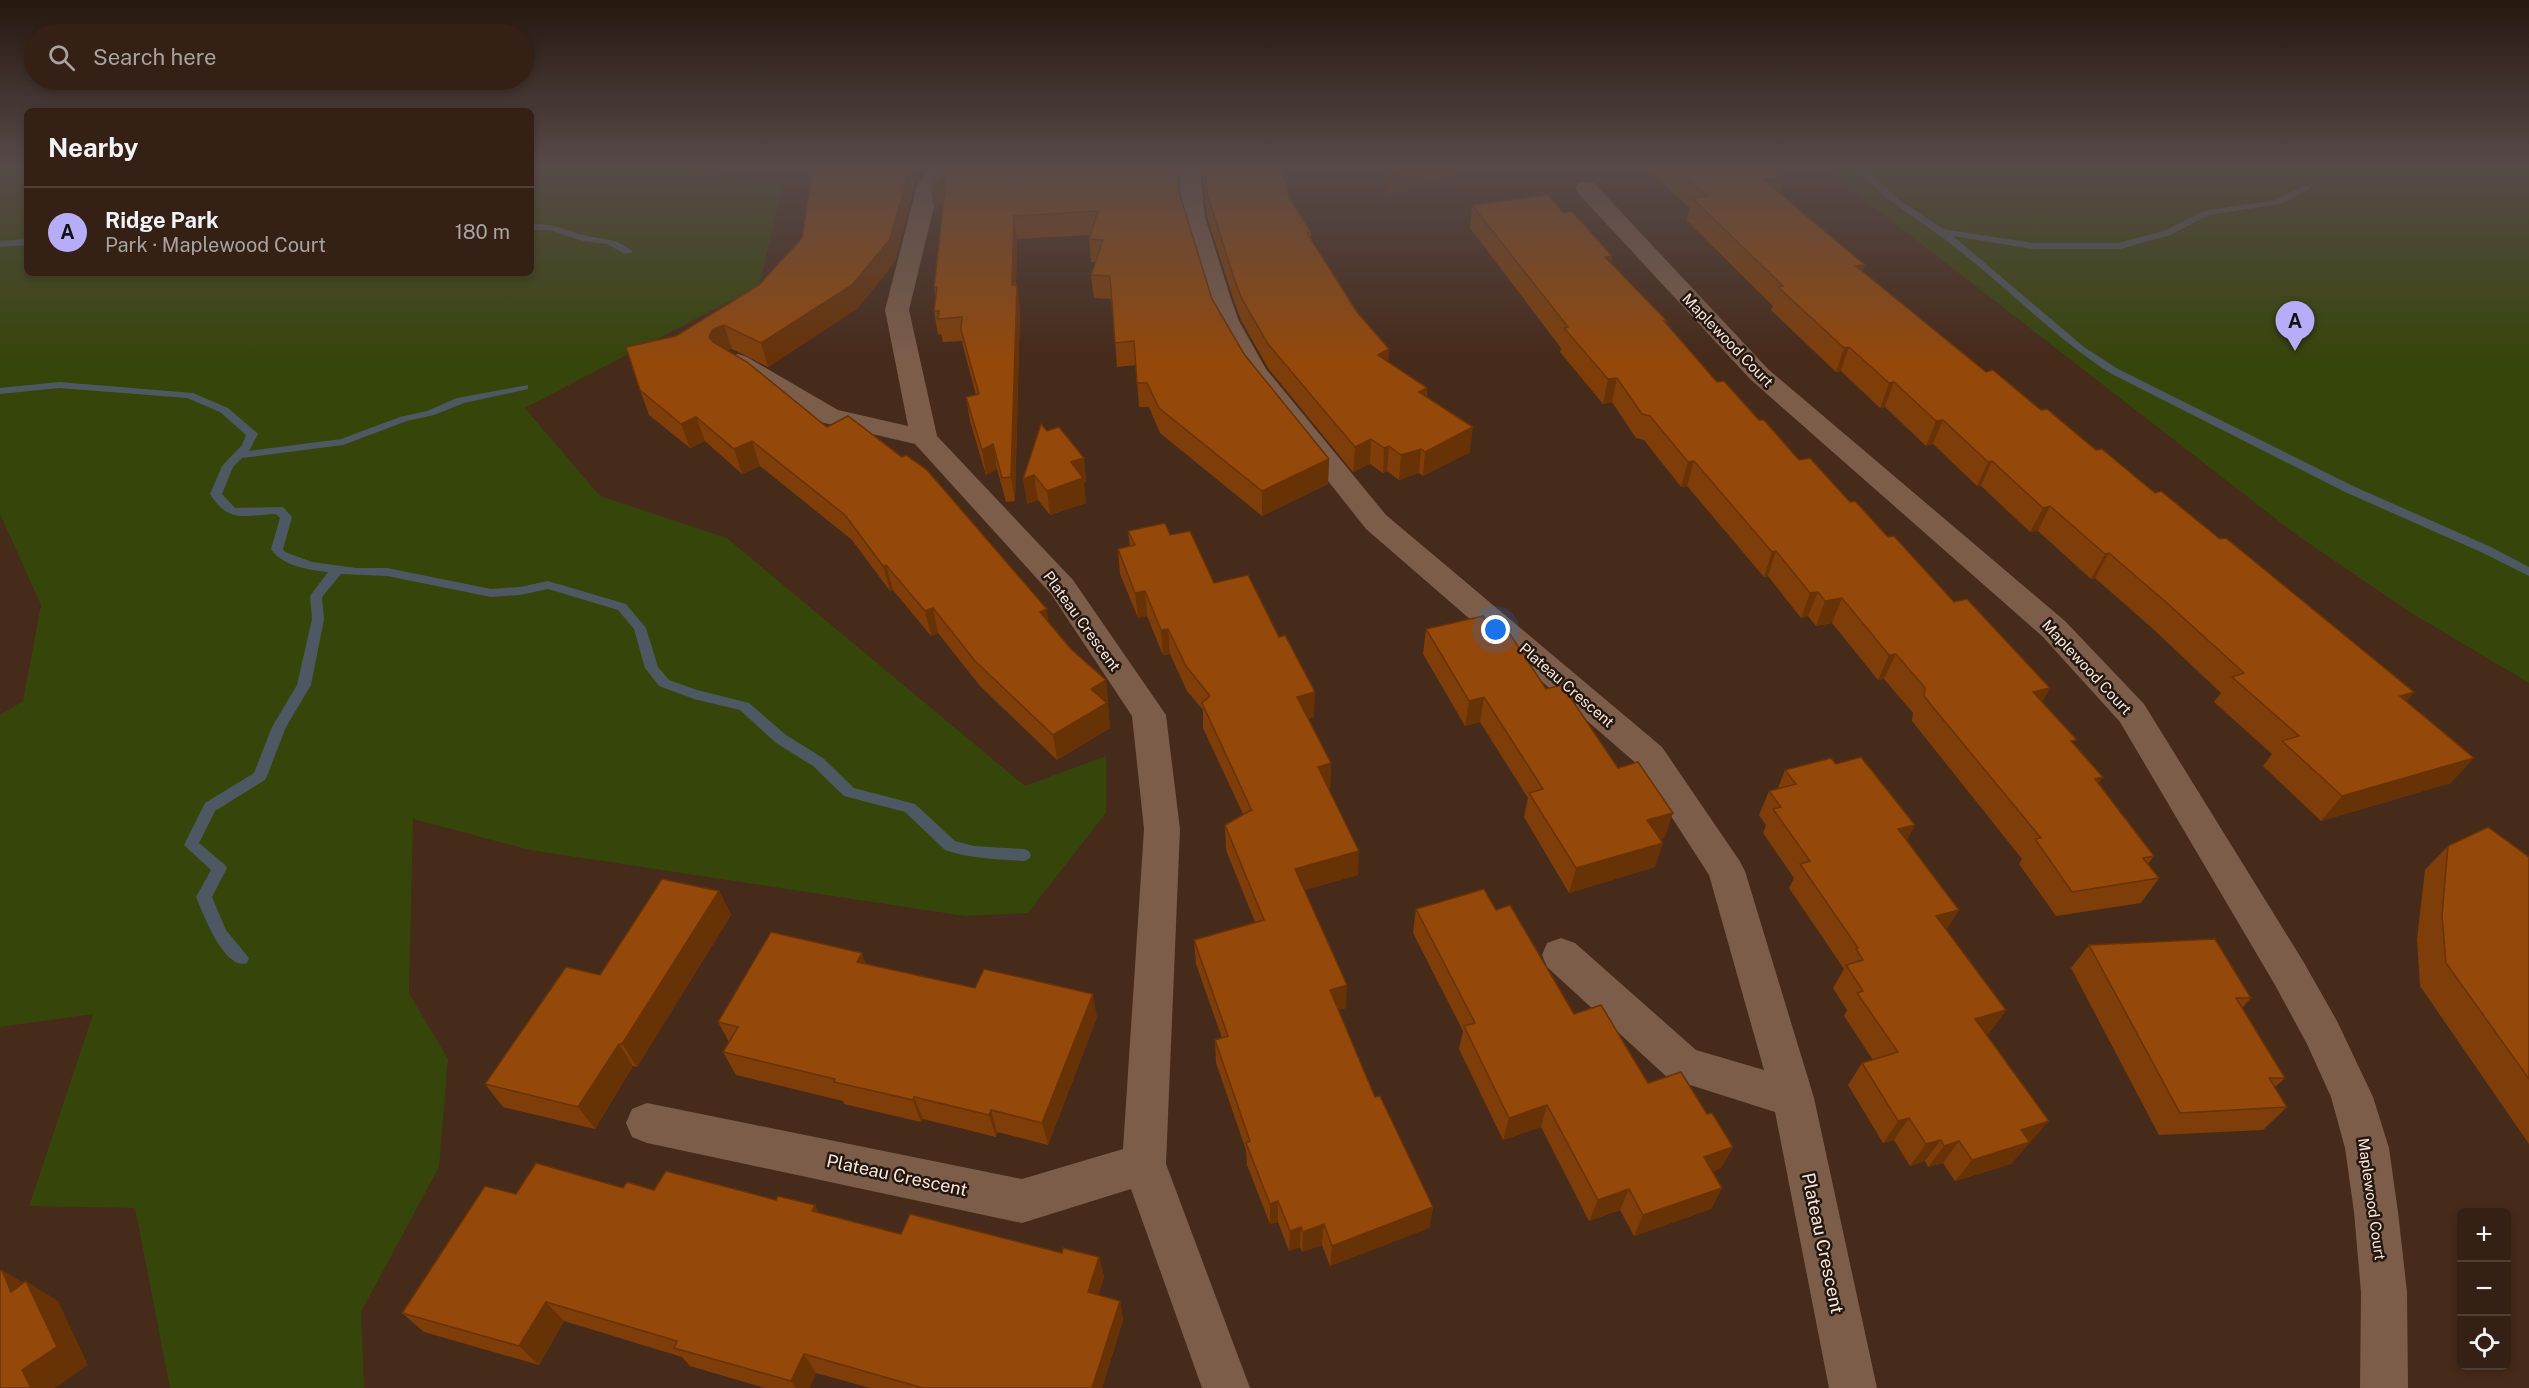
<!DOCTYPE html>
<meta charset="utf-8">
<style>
:root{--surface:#342014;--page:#3c281d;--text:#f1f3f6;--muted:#a9a3a0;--line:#4e3e34;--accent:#b6acf8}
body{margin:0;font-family:"Public Sans",sans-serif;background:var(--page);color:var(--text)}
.controls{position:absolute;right:18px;bottom:18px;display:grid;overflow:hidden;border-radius:9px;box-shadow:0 3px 9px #0003}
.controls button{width:54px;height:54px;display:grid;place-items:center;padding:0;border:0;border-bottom:2px solid var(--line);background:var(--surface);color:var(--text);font:30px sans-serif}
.you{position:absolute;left:1496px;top:630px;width:21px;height:21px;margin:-15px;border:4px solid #fff;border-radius:50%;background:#1a73e8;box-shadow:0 0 0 9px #1a73e833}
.badge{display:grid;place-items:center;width:39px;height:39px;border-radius:50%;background:var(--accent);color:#111;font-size:20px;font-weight:700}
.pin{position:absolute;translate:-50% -50px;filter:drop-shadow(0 2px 3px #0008)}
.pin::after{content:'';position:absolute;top:32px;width:21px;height:18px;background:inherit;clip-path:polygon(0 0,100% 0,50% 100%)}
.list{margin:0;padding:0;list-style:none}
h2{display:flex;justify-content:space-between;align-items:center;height:78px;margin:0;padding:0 24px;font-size:26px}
h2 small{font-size:20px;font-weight:400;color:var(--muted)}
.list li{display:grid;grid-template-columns:39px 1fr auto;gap:18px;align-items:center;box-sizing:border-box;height:90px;padding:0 24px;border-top:2px solid var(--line)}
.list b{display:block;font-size:22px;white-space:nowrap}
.list p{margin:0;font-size:20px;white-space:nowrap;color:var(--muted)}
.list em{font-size:20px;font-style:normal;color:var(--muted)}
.icon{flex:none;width:33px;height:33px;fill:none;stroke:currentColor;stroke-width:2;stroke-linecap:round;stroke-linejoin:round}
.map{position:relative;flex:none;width:2529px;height:1388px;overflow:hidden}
.search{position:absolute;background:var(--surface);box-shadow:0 3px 9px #0003;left:24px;top:24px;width:510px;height:66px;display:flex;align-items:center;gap:15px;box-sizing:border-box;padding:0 21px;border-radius:33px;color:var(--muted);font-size:22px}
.panel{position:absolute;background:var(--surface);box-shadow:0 3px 9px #0003;left:24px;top:108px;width:510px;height:168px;border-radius:9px}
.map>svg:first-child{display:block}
.green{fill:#36450a}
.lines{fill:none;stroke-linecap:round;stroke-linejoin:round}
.stream{fill:#4e5862;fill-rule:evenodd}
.street{fill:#7b5d4a;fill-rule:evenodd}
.wall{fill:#7f3e09}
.shaded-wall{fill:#683207}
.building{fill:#94480a;stroke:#683207;stroke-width:1.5}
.labels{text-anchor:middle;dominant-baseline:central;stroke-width:5;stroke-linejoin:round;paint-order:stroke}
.street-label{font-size:15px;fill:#fae8dd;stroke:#23170f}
.near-street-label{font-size:18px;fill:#fae8dd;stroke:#23170f}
</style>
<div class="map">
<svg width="2529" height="1388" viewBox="0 0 2529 1388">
<rect width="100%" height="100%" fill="#462a1a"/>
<g class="green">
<polygon points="0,167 27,167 27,273 531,273 531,167 661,167 783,185 759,286 525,408 600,496 727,538 1025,786 1106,756 1106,813 1028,913 965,916 530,850 413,819 409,993 448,1059 439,1167 361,1312 364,1388 170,1388 135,1208 29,1206 93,1014 0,1027 0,715 23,701 41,605 0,514"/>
<polygon points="1822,167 2529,167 2529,683 2413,614 2298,536"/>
</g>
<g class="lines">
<g class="stream">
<path d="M1855 167H1864L1898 199 1943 229 2033 243H2118L2164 231 2204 211 2275 200 2303 186H2309V190L2280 204 2209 215 2170 235 2120 249H2033L1953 236 2084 347 2118 369 2353 486 2491 547 2529 567V576L2483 553 2345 492 2110 373C2051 335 2003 283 1947 241 1915 217 1881 198 1855 167Z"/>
<path d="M531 224C555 224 561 229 583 235 603 240 616 237 633 252L625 254 607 244 583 241 550 230H531Z"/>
<polygon points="27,239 27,245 0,247 0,241"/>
<path d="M59 382 193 393 228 408 256 432 258 434 249 451 341 439 400 417 427 411 457 398 528 385V389L464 403 434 415 407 421 343 445 242 458 233 467 222 494 235 508 283 507 292 517 283 549 285 552 312 562 356 568H387L491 589 520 587 548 581 626 604 646 628 658 667 669 680 697 690 749 703 786 735 823 758 854 788 915 804 955 841 974 846 1024 849 1029 851 1031 855 1029 859 1024 861C997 859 971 859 945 850L905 812 844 796 813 766 776 743 740 710 694 699 659 686 645 668 634 629 618 610 548 589 520 595 491 597 387 576 341 574 322 597 324 619 311 685 286 727 267 776 265 780 215 811 199 843 224 864 227 868 212 897 226 930 249 958 247 963C224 971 203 913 196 897L211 870 184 845 205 803 254 773 272 727 297 685 312 619 310 596 328 572C309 570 282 566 271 549L280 518 276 514C244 515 229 524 210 494L222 466 242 445 246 435 220 412 187 398 59 388 0 394V388Z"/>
</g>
<g class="street">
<polygon points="931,167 953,167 939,186 909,310 937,436 1073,580 1166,715 1180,829 1166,1164 1250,1388 1202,1388 1131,1189 1022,1223 647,1143 632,1137 626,1123 632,1109 647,1103 1022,1179 1123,1149 1144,829 1132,716 1051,594 915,444 820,422 729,367 725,362 729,357 738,354 747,357 838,410 908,426 885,310 917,185"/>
<polygon points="1175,167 1198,167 1200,169 1205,217 1232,302 1239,321 1266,369 1386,515 1662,747 1739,860 1745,871 1814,1098 1877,1388 1829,1388 1775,1112 1668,1078 1547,967 1542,955 1547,943 1561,938 1575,943 1696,1050 1764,1070 1709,875 1638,765 1366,529 1246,377 1215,321 1208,302 1183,217 1179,172"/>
<polygon points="1586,182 1594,183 1768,369 2065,621 2144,704 2303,961 2337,1021 2373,1097 2389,1148 2398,1212 2407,1292 2408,1388 2360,1388 2361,1292 2354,1212 2345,1148 2331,1097 2307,1044 2275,985 2120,722 2043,637 1750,379 1578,193 1575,188 1578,183"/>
</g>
</g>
<g class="wall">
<polygon points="813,167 911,167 914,186 895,262 858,308 768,367 732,349 727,350 1049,622 1071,649 1106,680 1110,728 1057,760 980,686 938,633 931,636 893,590 890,591 852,540 760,466 742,474 705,441 690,448 649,415 640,390 676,336 759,285 802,238"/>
<polygon points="1200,167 1282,167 1289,198 1311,232 1311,239 1388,362 1427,388 1427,397 1470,452 1423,476 1419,473 1399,480 1387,471 1383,473 1370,464 1353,472 1268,368 1241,320 1234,301 1207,217 1202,169"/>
<polygon points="1644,167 1772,167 1784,176 1780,193 1862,271 1986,372 2041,410 2220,539 2414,692 2406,701 2451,783 2321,821 2263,766 2272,754 2214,702 2221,693 2152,628 2095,578 2091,579 2038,531 2030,532 1981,486 1977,486 1933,444 1926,446 1885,407 1880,408 1841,371 1836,372 1771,310 1773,306 1687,221 1690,208"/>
<polygon points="931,190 1180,195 1212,299 1244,354 1329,459 1328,484 1262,516 1160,433 1149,407 1139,407 1136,365 1117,367 1112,299 1094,298 1091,275 1096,262 1091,262 1089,239 1090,235 1017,239 1016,285 1020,309 1015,501 1006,502 997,469 986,475 970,421 966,397 976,395 965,354 962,341 943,342 941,334 938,335 934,311 936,298 934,288 943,202 935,212"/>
<polygon points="1472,205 1612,256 1611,263 1667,321 1666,323 1717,382 1759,420 1799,460 1850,502 1888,537 1954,602 2050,688 2042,702 2074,745 2098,784 2154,856 2148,864 2159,878 2141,903 2056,916 2019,864 2022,859 1920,731 1912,721 1913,713 1884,679 1878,680 1832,623 1816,626 1808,616 1801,618 1768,576 1764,577 1687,486 1681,487 1644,440 1636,438 1612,402 1603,404 1560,352 1561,348 1470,228"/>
<polygon points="1047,431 1084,458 1086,482 1084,483 1086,503 1050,515 1038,500 1027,504"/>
<polygon points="1128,531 1170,535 1214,583 1314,717 1308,718 1331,763 1330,788 1329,788 1358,875 1304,890 1346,1008 1338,1010 1375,1097 1433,1207 1429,1228 1330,1266 1322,1245 1302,1252 1300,1247 1289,1251 1278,1222 1270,1224 1247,1165 1246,1150 1216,1063 1215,1040 1222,1038 1196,964 1194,940 1255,922 1226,850 1225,825 1243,814 1203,728 1203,710 1187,691 1170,654 1163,655 1147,616 1138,618 1120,574 1118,549 1130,546"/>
<polygon points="1426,629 1493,631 1546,689 1665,837 1660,839 1655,867 1569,893 1524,817 1528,798 1480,722 1465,726 1423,654"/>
<polygon points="1836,764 1915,825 1906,841 1946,930 2006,1010 1989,1033 1986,1034 2031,1143 2028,1144 2011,1164 1955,1181 1943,1163 1928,1167 1925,1161 1910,1166 1894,1140 1883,1143 1848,1085 1862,1063 1873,1060 1844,1016 1847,1010 1833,988 1844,969 1789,888 1794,878 1763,833 1766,825 1759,815 1769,791 1778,788 1785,770"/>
<polygon points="2448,846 2529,857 2529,1144 2420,986 2417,939 2425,870"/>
<polygon points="719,891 731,915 637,1067 633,1066 595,1129 503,1107 485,1084 600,975"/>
<polygon points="1416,909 1496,910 1574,1014 1648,1083 1707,1114 1733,1147 1721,1168 1712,1172 1722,1188 1711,1209 1634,1236 1620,1210 1589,1221 1541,1127 1503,1140 1459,1049 1463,1031 1413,933"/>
<polygon points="2089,945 2251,998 2242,1008 2285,1078 2274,1088 2287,1107 2263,1130 2159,1135 2071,968"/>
<polygon points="866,964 1097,1017 1048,1145 997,1132 996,1137 923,1119 921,1122 844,1104 843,1101 736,1075 723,1052 729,1042 718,1022"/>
<polygon points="623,1188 776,1200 815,1205 819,1213 901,1234 1099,1257 1104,1277 1098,1295 1120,1301 1123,1320 1102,1388 870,1388 816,1373 809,1388 765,1388 690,1366 682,1357 564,1321 539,1365 424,1332 402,1313 516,1194"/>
</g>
<g class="shaded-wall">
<polygon points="910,167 911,167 914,186 895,262 858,308 768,367 761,343"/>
<polygon points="1410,167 1480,167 1385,196 1386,174"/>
<polygon points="947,171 950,193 935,212 931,190"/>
<polygon points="1784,176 1778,199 1764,180"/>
<polygon points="1014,216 1017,239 1015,309 1012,285"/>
<polygon points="1612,256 1607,280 1605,257"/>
<polygon points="1865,265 1857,288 1856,266"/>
<polygon points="1017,285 1020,309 1015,501 1011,477"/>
<polygon points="724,325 732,349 720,353 709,337 713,329"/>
<polygon points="1849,347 1841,371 1836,372 1844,348"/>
<polygon points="1389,349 1388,373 1378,355"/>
<polygon points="1617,378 1612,402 1603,404 1608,379"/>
<polygon points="1894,382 1885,407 1880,408 1889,383"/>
<polygon points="1427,388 1425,412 1419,392"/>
<polygon points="696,417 705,441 690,448 681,424"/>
<polygon points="1943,420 1933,444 1926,446 1936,421"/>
<polygon points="1473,427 1470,452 1423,476 1425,452"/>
<polygon points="1371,439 1370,464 1353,472 1355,447"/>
<polygon points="752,441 760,466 742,474 734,449"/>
<polygon points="993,444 997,469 986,475 982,450"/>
<polygon points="1389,446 1387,471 1383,473 1384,448"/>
<polygon points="1421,449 1419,473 1399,480 1401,455"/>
<polygon points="1084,458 1086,482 1084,483 1086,503 1050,515 1047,491 1071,462"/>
<polygon points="1329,459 1328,484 1262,516 1262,491"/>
<polygon points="1694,461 1687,486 1681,487 1688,462"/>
<polygon points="1992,461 1981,486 1977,486 1988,462"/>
<polygon points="1034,475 1038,500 1027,504 1023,479"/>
<polygon points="2050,506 2038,531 2030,532 2043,508"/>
<polygon points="1776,551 1768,576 1764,577 1772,552"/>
<polygon points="2109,553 2095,578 2091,579 2105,554"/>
<polygon points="886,565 893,590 890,591 883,566"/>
<polygon points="1145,591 1147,616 1138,618 1135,593"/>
<polygon points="1818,592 1808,616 1801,618 1810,593"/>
<polygon points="1842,598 1832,623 1816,626 1825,601"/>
<polygon points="933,608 938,633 931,636 925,611"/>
<polygon points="1047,609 1050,634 1040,612"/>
<polygon points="1168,629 1170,654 1163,655 1161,630"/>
<polygon points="1896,654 1884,679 1878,680 1889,655"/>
<polygon points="1106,680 1110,728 1057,760 1053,735 1091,689"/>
<polygon points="2050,688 2036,713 2033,692"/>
<polygon points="1315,692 1314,717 1297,722 1297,697"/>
<polygon points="2414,692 2393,717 2400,696"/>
<polygon points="1484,697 1480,722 1465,726 1469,701"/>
<polygon points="2474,758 2451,783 2321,821 2342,796"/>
<polygon points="1331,763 1330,788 1317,792 1318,767"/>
<polygon points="2103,777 2086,802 2095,779"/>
<polygon points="1673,813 1665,837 1640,845 1647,820"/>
<polygon points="1915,825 1902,849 1898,829"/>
<polygon points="1663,843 1655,867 1569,893 1576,868"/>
<polygon points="1359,851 1358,875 1294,893 1295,869"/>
<polygon points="719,891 731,915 637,1067 622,1044"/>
<polygon points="1959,910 1944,934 1936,916"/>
<polygon points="862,953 871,977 857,962"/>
<polygon points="1347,985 1346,1008 1328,1013 1330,990"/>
<polygon points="1093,994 1097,1017 1048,1145 1042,1123"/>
<polygon points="2006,1010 1989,1033 1960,1042 1975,1019"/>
<polygon points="619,1044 633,1066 595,1129 578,1107"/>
<polygon points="914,1097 923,1119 921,1122 913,1100"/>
<polygon points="1547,1105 1541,1127 1503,1140 1509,1118"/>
<polygon points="991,1110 997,1132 996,1137 989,1115"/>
<polygon points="1909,1118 1894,1140 1883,1143 1898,1121"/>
<polygon points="2049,1121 2011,1164 1955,1181 1972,1160 2021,1130"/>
<polygon points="1941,1140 1925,1161 1910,1166 1926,1144"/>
<polygon points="1959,1141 1943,1163 1928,1167 1944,1146"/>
<polygon points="1733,1147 1721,1168 1693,1179 1704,1157"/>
<polygon points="1722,1188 1711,1209 1634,1236 1643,1215"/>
<polygon points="1629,1189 1620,1210 1589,1221 1598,1200"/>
<polygon points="1278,1201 1278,1222 1270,1224 1270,1204"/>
<polygon points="815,1205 826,1226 812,1211"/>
<polygon points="1433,1207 1429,1228 1330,1266 1332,1246"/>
<polygon points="1324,1224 1322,1245 1302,1252 1303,1232"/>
<polygon points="1301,1227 1300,1247 1289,1251 1290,1231"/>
<polygon points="1099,1257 1104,1277 1092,1312 1088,1292"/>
<polygon points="2,1270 29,1286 26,1281 58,1301 88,1365 55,1388 31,1388 22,1370 11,1292"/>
<polygon points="1120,1301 1123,1320 1102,1388 1092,1388"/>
<polygon points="546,1302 564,1321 539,1365 519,1346"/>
<polygon points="804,1354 816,1373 809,1388 796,1388 791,1381"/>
</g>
<g class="building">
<polygon points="813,167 910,167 890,239 852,285 761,343 724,325 713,329 709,337 713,342 747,362 827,427 848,416 902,457 906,455 927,470 1047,609 1040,612 1071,649 1106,680 1091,689 1107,703 1053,735 975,661 933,608 925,611 886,565 883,566 845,515 752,441 734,449 696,417 681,424 640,390 626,347 676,336 759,285 802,238"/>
<polygon points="938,167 1177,167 1180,195 1212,299 1244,354 1329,459 1262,491 1159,408 1147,383 1137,383 1134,341 1115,343 1110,276 1091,275 1103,240 1089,239 1098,211 1014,216 1012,285 1017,285 1011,477 1002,478 993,444 982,450 966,397 979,394 961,330 962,317 938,319 939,311 934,311 937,287 934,288 947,171 931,190"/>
<polygon points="1204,167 1282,167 1289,198 1311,232 1307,233 1357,312 1389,349 1378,355 1427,388 1419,392 1473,427 1425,452 1421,449 1401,455 1389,446 1384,448 1371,439 1355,447 1268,344 1241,297 1234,278 1207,194"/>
<polygon points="1394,167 1410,167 1386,174"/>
<polygon points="1673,167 1772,167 1784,176 1764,180 1865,265 1856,266 1986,372 1993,370 2041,410 2047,409 2096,450 2102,449 2155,493 2161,491 2220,539 2226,538 2414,692 2400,696 2474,758 2342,796 2282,741 2299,736 2232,677 2244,673 2167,603 2109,553 2105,554 2050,506 2043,508 1992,461 1988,462 1943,420 1936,421 1894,382 1889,383 1849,347 1844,348 1778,287 1783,286 1692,198 1707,196"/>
<polygon points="1548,195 1564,213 1572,211 1612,256 1605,257 1667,321 1664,321 1717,382 1724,381 1759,420 1764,420 1799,460 1810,458 1850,502 1855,501 1888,537 1894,536 1954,602 1967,599 2050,688 2033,692 2077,740 2071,741 2103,777 2095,779 2154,856 2143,858 2159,878 2072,892 2035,839 2041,838 1932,706 1924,696 1925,688 1896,654 1889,655 1842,598 1825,601 1818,592 1810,593 1776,551 1772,552 1694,461 1688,462 1650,416 1642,414 1617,378 1608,379 1564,328 1568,327 1472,205"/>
<polygon points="1041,424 1047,431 1059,427 1084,458 1071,462 1083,478 1047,491 1034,475 1023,479"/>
<polygon points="1165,523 1170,535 1190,531 1214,583 1248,575 1279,637 1285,635 1315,692 1297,697 1331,763 1318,767 1359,851 1295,869 1347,985 1330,990 1375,1097 1380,1096 1433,1207 1332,1246 1324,1224 1303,1232 1301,1227 1290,1231 1278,1201 1270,1204 1246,1143 1250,1141 1215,1040 1228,1036 1194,940 1264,920 1225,825 1251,810 1252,811 1202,703 1210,696 1186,666 1168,629 1161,630 1145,591 1135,593 1118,549 1135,545 1128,531"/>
<polygon points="1483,616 1493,631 1506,628 1546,689 1562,685 1618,768 1638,762 1673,813 1647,820 1663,843 1576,868 1529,793 1543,789 1484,697 1469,701 1426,629"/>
<polygon points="1861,757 1915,825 1898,829 1959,910 1936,916 2006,1010 1975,1019 2049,1121 2021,1130 2030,1142 1972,1160 1959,1141 1944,1146 1941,1140 1926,1144 1909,1118 1898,1121 1862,1063 1898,1052 1857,993 1863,991 1846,965 1863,960 1856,949 1858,948 1800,864 1810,861 1773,809 1781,807 1769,791 1796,784 1785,770 1831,758 1836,764"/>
<polygon points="2488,827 2529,857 2529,1079 2446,963 2442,915 2448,846"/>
<polygon points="662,879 719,891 622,1044 619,1044 578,1107 485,1084 566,967 600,975"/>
<polygon points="1484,889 1496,910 1510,905 1574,1014 1601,1005 1648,1083 1681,1072 1707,1114 1712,1113 1733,1147 1704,1157 1722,1188 1643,1215 1629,1189 1598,1200 1547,1105 1509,1118 1464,1026 1475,1023 1416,909"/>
<polygon points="771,932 862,953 857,962 975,988 984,969 1093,994 1042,1123 991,1110 989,1115 914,1097 913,1100 834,1082 835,1079 723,1052 738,1027 718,1022"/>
<polygon points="2215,939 2251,998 2236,998 2285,1078 2269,1078 2287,1107 2180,1113 2089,945"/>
<polygon points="536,1163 623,1188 627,1182 654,1190 666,1171 776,1200 778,1196 815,1205 812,1211 901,1234 910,1214 1062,1253 1063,1248 1099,1257 1088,1292 1120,1301 1092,1388 923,1388 804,1354 791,1381 674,1348 677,1341 546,1302 519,1346 402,1313 485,1186 516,1194"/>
<polygon points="2,1270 11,1292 26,1281 57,1347 22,1370 31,1388 0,1388 0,1271"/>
</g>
<linearGradient id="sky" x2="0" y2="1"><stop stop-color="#26170e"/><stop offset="0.46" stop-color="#574a49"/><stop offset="1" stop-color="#574a49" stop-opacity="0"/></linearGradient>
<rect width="2529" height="361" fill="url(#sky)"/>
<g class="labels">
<g class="street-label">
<text transform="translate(1728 340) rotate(46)">Maplewood Court</text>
<text transform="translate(1082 621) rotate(54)">Plateau Crescent</text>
<text transform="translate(2087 667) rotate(47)">Maplewood Court</text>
<text transform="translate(1567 685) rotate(41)">Plateau Crescent</text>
<text transform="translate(2372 1199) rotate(82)">Maplewood Court</text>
</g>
<g class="near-street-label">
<text transform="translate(897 1175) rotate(12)">Plateau Crescent</text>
<text transform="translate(1823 1243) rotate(78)">Plateau Crescent</text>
</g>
</g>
</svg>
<div class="controls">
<button>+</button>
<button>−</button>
<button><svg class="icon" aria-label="locate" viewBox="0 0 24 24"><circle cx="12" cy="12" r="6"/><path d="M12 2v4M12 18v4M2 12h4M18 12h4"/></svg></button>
</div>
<div class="you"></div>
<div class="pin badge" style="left:2295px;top:351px">A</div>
<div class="search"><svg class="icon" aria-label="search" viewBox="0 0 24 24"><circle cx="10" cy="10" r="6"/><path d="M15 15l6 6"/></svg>Search here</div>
<section class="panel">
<h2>Nearby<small></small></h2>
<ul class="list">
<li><span class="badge">A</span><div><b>Ridge Park</b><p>Park · Maplewood Court</p></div><em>180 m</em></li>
</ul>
</section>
</div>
